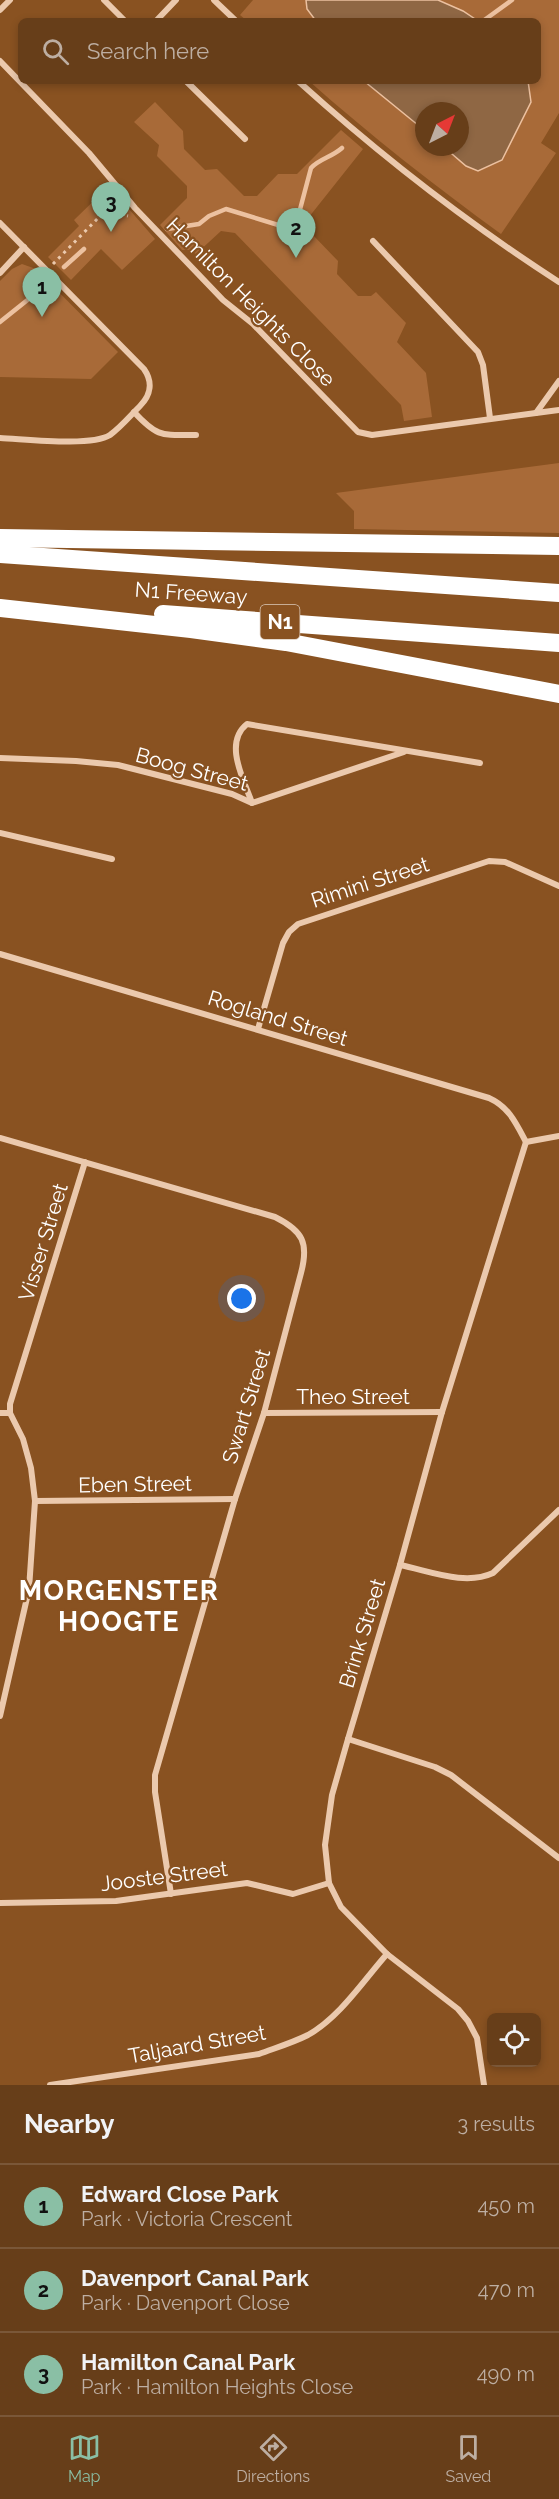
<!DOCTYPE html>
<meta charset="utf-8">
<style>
:root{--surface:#673e19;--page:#6f4926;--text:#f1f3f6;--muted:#bdaea2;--line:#7a5738;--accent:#8abfa5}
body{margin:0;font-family:Raleway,sans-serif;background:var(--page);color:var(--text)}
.controls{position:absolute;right:18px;bottom:18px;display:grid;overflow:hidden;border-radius:9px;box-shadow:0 3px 9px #0003}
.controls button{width:54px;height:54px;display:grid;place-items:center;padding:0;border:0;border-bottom:2px solid var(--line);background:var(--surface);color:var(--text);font:30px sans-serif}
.compass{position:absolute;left:415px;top:102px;width:54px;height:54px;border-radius:50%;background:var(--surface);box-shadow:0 3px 9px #0003;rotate:42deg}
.you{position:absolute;left:242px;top:1299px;width:21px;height:21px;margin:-15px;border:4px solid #fff;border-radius:50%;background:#1a73e8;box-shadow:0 0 0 9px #1a73e833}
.badge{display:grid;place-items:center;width:39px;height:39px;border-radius:50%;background:var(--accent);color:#111;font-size:20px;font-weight:700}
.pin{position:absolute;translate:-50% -50px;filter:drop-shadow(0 2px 3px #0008)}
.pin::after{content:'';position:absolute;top:32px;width:21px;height:18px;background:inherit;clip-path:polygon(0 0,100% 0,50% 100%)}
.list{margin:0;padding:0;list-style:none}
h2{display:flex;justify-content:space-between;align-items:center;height:78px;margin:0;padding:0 24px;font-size:26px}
h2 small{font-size:20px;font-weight:400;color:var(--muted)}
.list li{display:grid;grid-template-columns:39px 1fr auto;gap:18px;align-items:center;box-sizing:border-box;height:84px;padding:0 24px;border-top:2px solid var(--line)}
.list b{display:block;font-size:22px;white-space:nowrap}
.list p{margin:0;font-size:20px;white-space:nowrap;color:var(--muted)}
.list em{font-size:20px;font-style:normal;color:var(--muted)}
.icon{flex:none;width:33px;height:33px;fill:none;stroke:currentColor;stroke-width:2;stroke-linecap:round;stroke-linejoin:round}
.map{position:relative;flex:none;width:559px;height:2085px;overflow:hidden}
.search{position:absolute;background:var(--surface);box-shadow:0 3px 9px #0003;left:18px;right:18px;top:18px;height:66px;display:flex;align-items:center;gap:15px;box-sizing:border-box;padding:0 21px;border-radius:9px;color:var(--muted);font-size:22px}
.sheet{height:330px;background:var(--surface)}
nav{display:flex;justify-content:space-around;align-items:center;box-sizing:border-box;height:84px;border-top:2px solid var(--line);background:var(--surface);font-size:16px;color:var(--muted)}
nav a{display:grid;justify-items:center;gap:3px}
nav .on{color:var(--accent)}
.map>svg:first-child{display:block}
.green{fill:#a86a38;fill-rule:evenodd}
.water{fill:#8f6744;stroke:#ecc1a0;stroke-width:1.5}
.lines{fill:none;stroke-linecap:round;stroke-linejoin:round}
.stream{stroke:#ecc1a0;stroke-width:4.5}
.path{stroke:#ebc9ad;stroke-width:3;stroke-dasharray:3 4.5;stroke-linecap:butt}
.street{stroke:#ebc9ad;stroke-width:6}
.highway{stroke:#fff;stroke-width:18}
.labels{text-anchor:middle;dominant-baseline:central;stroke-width:4.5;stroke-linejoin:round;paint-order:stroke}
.shield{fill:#895221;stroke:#dccbbc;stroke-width:1.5}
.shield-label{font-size:20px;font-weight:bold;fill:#fff}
.street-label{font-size:21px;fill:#fff;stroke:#895221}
.district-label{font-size:27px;font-weight:bold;letter-spacing:1.5px;fill:#fff;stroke:#895221}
</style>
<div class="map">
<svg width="559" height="2085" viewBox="0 0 559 2085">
<rect width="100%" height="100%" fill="#895221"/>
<g class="green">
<path d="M253 0H559V113L541 143 556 153 501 234C435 186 371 136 309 81H538V21H247L240 15ZM424 111H460V147H424Z"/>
<polygon points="155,102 183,131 184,149 205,170 217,169 244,196 257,196 278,174 297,174 341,130 363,149 309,217 311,233 338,261 337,274 358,296 371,296 376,292 406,323 397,342 426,373 432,417 404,421 401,405 235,233 221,231 196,254 189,250 182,250 160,225 187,198 187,186 157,156 159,145 134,122"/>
<polygon points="109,186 155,239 122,270 101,249 71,280 48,257 79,226 74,220"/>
<polygon points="22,264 36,269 118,352 91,379 0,377 0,281 12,269"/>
<polygon points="559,463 559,533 354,529 354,511 336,493"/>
</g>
<g class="water">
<polygon points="306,0 438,0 463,11 478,21 316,21 307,9"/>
<polygon points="364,81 528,81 531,102 502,160 478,171 466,166 444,147 460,147 460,111 424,111 424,130"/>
</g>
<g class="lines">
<g class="stream">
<polyline points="483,21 512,0"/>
<path d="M167 229 199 224 209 216 226 209 288 228 298 217 311 168C319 159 332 157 342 148"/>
<polyline points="64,267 84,249"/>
<polyline points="0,322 45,286"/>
</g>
<polyline class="path" points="53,264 106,210 128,216"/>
<g class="street">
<polyline points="104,0 125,21"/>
<polyline points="214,0 236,21"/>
<polyline points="0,10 10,0"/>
<polyline points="156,21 176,0"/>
<polyline points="0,61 89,153 135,208 223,300 253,324 358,432 372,435 536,413 559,381"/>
<polyline points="186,81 245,139"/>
<path d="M298 81C380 155 466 222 559 282"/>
<path d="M0 223 144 369C153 382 151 395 140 406 131 415 121 427 110 435 91 447 25 439 0 438"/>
<polyline points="373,241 478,352 483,365 490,418"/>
<polyline points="0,273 24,247"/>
<path d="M134 412C158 438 162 435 196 435"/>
<polyline points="536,413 559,410"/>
<polyline points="0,758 76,761 118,765 232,794 252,803 404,752"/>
<path d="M252 803C244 780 223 743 247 724L480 763"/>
<polyline points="0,833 112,859"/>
<path d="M0 954 489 1098C509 1107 516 1123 526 1142"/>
<polyline points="258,1029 283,943 289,932 298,924 489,861 505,862 559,886"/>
<path d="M0 1138 275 1217C303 1231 309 1243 301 1273L264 1413 235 1499 155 1775V1792L171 1894"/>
<polyline points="526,1142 559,1136"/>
<polyline points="0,1413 10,1413"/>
<polyline points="264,1413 442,1412"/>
<polyline points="35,1501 235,1499"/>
<path d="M400 1565C430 1571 465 1586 493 1573L559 1510"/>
<polyline points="0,1716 29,1589 35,1501 31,1468 23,1439 10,1413 10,1404 85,1162"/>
<polyline points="348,1739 435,1767 451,1775 559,1858"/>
<polyline points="0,1903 116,1901 247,1883 293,1894 329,1883"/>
<path d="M50 2085 259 2054C275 2048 292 2043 308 2035 340 2017 363 1981 387 1954"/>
<polyline points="484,2085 477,2038 468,2021 458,2009 387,1954 341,1907 329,1883 325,1845 332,1795 348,1739 400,1565 442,1412 526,1142"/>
</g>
<g class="highway">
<polyline points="0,538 559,546"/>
<polyline points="0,554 559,593"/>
<polyline points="0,608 191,629 286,642 559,694"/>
<polyline points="163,614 559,643"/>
</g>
</g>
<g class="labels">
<rect class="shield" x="260.5" y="605" width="39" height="34" rx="4.5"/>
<g class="shield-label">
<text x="280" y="622">N1</text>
</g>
<g class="street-label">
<text transform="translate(251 302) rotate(45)">Hamilton Heights Close</text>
<text transform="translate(191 593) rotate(4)">N1 Freeway</text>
<text transform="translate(192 769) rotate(15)">Boog Street</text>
<text transform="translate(370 882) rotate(-18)">Rimini Street</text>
<text transform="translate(278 1018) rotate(17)">Rogland Street</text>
<text transform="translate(43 1242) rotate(-73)">Visser Street</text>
<text x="353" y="1396">Theo Street</text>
<text transform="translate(246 1406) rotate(-73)">Swart Street</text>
<text transform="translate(135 1484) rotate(-1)">Eben Street</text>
<text transform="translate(362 1633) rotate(-73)">Brink Street</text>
<text transform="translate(164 1876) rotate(-7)">Jooste Street</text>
<text transform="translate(197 2044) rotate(-10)">Taljaard Street</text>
</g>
<g class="district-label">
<text x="119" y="1590">MORGENSTER<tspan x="119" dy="31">HOOGTE</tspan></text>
</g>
</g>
</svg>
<div class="controls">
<button><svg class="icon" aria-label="locate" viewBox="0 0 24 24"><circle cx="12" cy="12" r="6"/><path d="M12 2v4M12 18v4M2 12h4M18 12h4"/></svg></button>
</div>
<svg class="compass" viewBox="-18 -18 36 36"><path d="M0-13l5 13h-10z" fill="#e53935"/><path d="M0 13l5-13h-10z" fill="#bdaea2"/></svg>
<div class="you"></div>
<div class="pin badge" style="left:42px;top:317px">1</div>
<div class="pin badge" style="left:296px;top:258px">2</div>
<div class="pin badge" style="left:111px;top:232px">3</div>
<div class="search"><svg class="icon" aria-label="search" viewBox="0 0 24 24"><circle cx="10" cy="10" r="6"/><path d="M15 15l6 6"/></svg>Search here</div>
</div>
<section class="sheet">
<h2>Nearby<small>3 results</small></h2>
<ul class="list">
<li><span class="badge">1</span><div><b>Edward Close Park</b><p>Park · Victoria Crescent</p></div><em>450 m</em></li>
<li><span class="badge">2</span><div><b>Davenport Canal Park</b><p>Park · Davenport Close</p></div><em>470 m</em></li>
<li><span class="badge">3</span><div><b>Hamilton Canal Park</b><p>Park · Hamilton Heights Close</p></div><em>490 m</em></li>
</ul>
</section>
<nav>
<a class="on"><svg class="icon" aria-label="map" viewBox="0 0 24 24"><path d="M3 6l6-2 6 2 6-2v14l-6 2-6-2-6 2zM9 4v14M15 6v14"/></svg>Map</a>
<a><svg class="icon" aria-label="directions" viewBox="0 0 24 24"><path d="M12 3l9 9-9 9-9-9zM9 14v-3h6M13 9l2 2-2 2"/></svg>Directions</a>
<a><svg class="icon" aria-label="saved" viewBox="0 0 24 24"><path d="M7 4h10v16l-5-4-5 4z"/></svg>Saved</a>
</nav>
